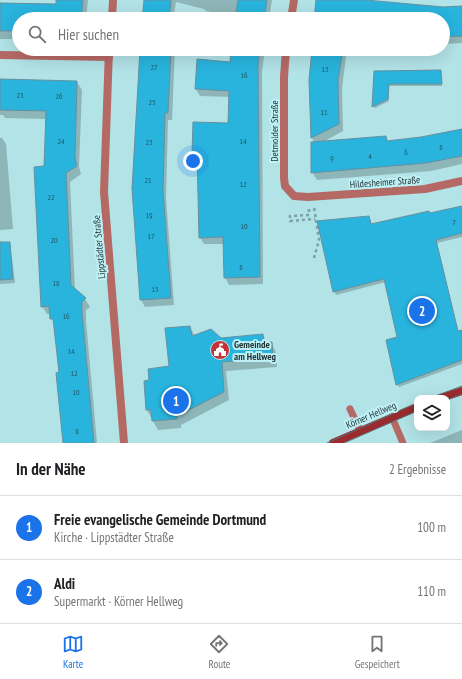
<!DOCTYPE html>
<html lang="de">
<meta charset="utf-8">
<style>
:root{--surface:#fff;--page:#f6f6f6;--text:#202124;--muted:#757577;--line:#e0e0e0;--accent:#1a73e8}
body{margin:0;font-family:"PT Sans Narrow",sans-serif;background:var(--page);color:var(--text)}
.controls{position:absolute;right:12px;bottom:12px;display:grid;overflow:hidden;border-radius:8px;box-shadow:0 4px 16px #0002}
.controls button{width:36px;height:36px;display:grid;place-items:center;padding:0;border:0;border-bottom:1px solid var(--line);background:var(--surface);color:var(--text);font:20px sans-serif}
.you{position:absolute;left:193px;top:161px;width:14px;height:14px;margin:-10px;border:3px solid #fff;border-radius:50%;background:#1a73e8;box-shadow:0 0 0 6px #1a73e833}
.badge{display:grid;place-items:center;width:26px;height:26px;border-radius:50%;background:var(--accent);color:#fff;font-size:13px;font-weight:700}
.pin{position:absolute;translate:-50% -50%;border:2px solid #fff;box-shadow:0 1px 4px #0006}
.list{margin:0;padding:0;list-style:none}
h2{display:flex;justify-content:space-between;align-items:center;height:52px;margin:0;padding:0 16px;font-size:17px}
h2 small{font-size:13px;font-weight:400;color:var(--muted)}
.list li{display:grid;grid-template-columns:26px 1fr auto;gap:12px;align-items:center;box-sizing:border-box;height:64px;padding:0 16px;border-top:1px solid var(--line)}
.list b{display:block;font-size:15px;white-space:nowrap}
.list p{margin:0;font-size:13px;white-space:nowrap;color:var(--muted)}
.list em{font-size:13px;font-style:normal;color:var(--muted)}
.icon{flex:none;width:22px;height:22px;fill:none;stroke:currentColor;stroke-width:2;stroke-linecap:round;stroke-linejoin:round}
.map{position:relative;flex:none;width:462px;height:443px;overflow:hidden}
.search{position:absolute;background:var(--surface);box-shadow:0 4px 16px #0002;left:12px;right:12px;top:12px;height:44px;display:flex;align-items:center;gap:10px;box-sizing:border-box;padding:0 14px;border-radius:22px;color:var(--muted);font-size:15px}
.sheet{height:180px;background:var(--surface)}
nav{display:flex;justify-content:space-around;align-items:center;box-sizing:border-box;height:56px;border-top:1px solid var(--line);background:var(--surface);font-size:11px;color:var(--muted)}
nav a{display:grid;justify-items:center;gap:2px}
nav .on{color:var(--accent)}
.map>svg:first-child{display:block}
.shadow{fill:#0003;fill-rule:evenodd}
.building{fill:#28b4dd;stroke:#66909f}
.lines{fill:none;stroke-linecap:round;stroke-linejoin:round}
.path{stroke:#7ba1a5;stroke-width:2.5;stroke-dasharray:3 3;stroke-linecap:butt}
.lane{stroke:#b56965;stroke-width:7}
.street{stroke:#b56965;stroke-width:8}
.secondary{stroke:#9a2a2e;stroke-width:8}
.tram{stroke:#557376;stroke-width:1}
.labels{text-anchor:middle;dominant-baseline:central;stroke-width:4;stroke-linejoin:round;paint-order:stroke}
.number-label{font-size:8px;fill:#235560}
.street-label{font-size:10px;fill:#213537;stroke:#bef0f5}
.poi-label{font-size:10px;font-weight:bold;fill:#213537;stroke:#bef0f5;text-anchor:start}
</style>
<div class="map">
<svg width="462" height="443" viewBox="0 0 462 443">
<rect width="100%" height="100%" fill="#b2e3e7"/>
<g class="shadow">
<polygon points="57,0 88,0 86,19 19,19 19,39 0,39 0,4 56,5"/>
<polygon points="145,0 272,0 269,19 235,19 236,17 206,11 204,9 176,2 173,19 143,19"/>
<polygon points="317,0 361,0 441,8 462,8 462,43 443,44 443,19 316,19"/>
<polygon points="141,49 175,49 172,120 168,120 166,198 174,305 145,307 141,300 133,190"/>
<path d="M232 49H265L262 72 263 284 229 285 225 277 224 244H204L200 237 198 161 193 153 229 124 230 97 200 96 196 89 230 64ZM228 235V237L203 238V236Z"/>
<polygon points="313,49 347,49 342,88 343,131 321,143 386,137 388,142 421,138 462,129 462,164 431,171 317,180 312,172 315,143 312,138"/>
<polygon points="441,71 442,86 389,86 389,101 375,108 373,106 375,72"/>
<polygon points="0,80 77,82 82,90 79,167 81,174 70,182 75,290 85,299 90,307 86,310 86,321 97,443 64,443 60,373 55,325 51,314 47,314 42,306 47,119 5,118 3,115 0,115"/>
<polygon points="0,138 2,138 6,144 13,229 0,230"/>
<polygon points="462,207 462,237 437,243 458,332 462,331 462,364 399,387 397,384 398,338 386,282 336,295 334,291 369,217 372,224"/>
<polygon points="10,255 12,259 15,283 0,284 0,256"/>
<polygon points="190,327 195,336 221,339 263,335 267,343 271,343 276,352 277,367 226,371 229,400 181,425 181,428 158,430 147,410 150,381 170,367"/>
<polygon points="462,430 462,443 430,443"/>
</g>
<g class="building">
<polygon points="56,0 83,0 81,19 19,19 19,31 0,31 0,3 56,4"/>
<polygon points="144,0 171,0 169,19 142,19"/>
<polygon points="238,0 267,0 264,19 235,19"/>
<polygon points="316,0 366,0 443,7 462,6 462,36 443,37 443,19 314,19"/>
<polygon points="140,49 171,49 168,113 165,113 163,190 171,298 140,300 132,189"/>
<polygon points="231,49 260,49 258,64 260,277 224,278 223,237 199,238 197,153 192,154 193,122 228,123 229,91 195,89 197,59 230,62"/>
<polygon points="312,49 343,49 338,80 339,124 311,138 309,80"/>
<polygon points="441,70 442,84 389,84 388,99 372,107 374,71"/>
<polygon points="0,79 77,81 75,158 77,166 66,173 71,285 86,298 82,302 82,312 94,443 63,443 56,373 59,372 53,319 50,319 49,306 41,307 34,167 44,166 46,111 0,110"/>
<polygon points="462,129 462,156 426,163 311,173 311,142 386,136 387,141 421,137"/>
<polygon points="462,206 462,233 436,240 458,331 462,330 462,360 396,385 386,340 397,337 384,279 333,292 317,221 369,216 371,224 429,211 430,213"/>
<polygon points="0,242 10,242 13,279 0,280"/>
<polygon points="190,326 192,336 211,329 221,338 263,334 264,342 272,342 273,358 222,362 224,392 177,416 177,419 152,421 151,410 146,410 144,381 149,380 148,369 169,366 165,328"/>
</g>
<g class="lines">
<g class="path">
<polyline points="309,209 309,215 290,216 290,221 315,219"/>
<polyline points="314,258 319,240 314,207"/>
</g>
<g class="lane">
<polyline points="350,409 360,430"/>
<polyline points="392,417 403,443"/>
</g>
<g class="street">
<polyline points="112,19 113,0"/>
<polyline points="291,19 294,0"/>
<polyline points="109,49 104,192 124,443"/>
<polyline points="286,49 284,77 284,178 285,186 294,196 308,197 425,189 462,181"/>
<polyline points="0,55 109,57"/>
</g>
<g class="secondary">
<polyline points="441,398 462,391"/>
<polyline points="333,443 417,407"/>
</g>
<g class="tram">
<polyline points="430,398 462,386"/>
<polyline points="447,400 462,394"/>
<polyline points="327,443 417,403"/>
<polyline points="344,443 417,411"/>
</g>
</g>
<defs>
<symbol id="civic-disc" viewBox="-11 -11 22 22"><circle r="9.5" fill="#c33339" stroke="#bef0f5"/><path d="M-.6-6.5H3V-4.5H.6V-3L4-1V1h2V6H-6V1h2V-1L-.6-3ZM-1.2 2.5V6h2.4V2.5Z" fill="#fff"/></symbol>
</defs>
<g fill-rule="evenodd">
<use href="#civic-disc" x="209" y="339" width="22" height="22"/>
</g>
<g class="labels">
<g class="number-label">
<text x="154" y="67">27</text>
<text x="325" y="69">13</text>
<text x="244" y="75">16</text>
<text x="20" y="95">23</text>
<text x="59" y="96">26</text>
<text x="152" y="102">25</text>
<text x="324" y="112">11</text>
<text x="61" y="141">24</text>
<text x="243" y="141">14</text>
<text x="149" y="142">23</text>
<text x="441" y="147">8</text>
<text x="406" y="152">6</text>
<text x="370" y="156">4</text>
<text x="332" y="158">9</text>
<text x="148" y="180">21</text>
<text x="243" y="184">12</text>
<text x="51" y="197">22</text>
<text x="149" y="215">19</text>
<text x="454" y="222">7</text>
<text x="244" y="226">10</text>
<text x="151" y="236">17</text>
<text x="54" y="240">20</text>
<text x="241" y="267">8</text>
<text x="56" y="283">18</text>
<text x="155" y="289">15</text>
<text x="66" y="316">16</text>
<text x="71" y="351">14</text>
<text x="74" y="373">12</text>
<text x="76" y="392">10</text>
<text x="77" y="431">8</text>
</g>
<g class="street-label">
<text transform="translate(274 131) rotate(-90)">Detmolder Straße</text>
<text transform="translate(385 182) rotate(-4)">Hildesheimer Straße</text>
<text transform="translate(99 247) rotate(-95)">Lippstädter Straße</text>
<text transform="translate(371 415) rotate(-23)">Körner Hellweg</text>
</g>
<g class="poi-label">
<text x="234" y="344">Gemeinde<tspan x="234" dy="12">am Hellweg</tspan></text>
</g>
</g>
</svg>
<div class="controls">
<button><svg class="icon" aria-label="layers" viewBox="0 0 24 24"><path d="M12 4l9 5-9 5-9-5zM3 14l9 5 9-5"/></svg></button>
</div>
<div class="you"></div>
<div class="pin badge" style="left:176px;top:401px">1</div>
<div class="pin badge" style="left:422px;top:311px">2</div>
<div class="search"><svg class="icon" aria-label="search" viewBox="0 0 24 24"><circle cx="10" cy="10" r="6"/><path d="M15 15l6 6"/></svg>Hier suchen</div>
</div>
<section class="sheet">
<h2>In der Nähe<small>2 Ergebnisse</small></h2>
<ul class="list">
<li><span class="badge">1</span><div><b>Freie evangelische Gemeinde Dortmund</b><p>Kirche · Lippstädter Straße</p></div><em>100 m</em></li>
<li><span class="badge">2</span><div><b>Aldi</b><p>Supermarkt · Körner Hellweg</p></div><em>110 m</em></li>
</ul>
</section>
<nav>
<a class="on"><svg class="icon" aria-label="map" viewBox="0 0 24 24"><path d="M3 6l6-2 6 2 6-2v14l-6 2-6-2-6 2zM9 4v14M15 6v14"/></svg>Karte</a>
<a><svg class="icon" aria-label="directions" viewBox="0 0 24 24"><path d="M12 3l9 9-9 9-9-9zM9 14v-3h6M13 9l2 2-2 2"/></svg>Route</a>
<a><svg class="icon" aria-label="saved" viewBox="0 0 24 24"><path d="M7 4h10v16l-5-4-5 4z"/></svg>Gespeichert</a>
</nav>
